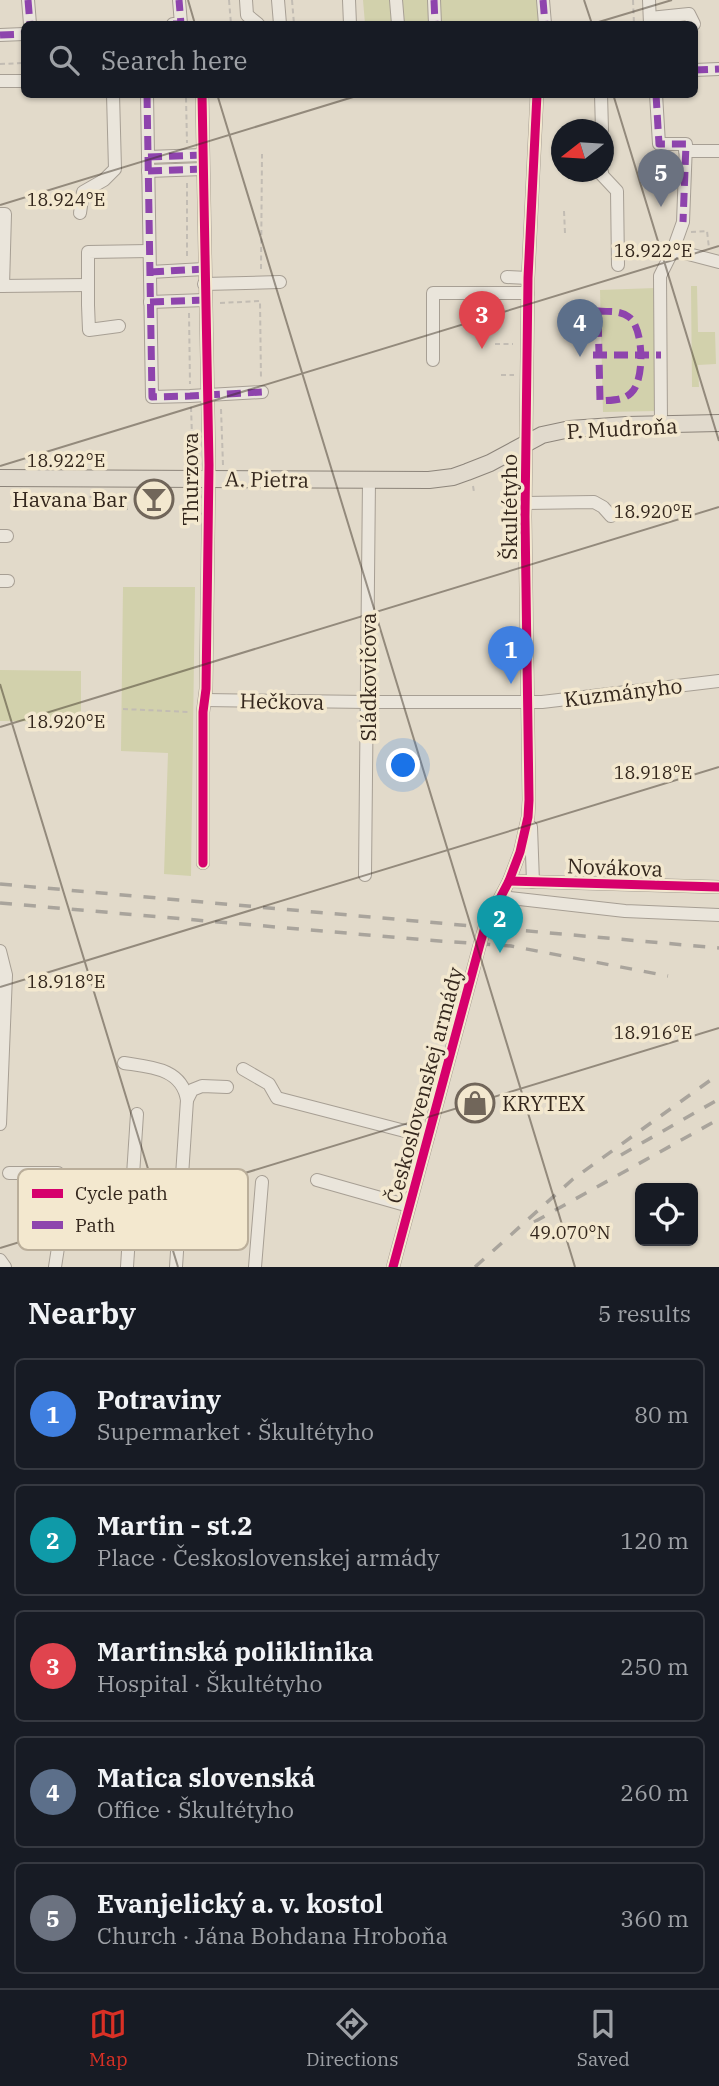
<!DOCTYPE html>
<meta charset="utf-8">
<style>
:root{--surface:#171b24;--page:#20242c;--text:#f1f3f6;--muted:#9ea1a6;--line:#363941;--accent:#d93025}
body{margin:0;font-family:"IBM Plex Serif",serif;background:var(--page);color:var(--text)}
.controls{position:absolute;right:21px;bottom:21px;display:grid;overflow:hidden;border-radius:10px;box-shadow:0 2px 5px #0004}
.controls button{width:63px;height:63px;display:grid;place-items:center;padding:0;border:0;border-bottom:2px solid var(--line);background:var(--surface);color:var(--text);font:35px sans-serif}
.compass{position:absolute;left:551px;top:119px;width:63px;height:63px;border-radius:50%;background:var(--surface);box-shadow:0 2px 5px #0004;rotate:253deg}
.you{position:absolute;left:404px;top:766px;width:24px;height:24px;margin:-18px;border:5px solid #fff;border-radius:50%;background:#1a73e8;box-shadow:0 0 0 10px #1a73e833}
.badge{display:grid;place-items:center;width:46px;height:46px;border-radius:50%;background:var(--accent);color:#fff;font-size:23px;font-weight:700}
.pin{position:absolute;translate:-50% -58px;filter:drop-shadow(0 2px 4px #0008)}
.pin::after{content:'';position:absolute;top:37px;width:24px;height:21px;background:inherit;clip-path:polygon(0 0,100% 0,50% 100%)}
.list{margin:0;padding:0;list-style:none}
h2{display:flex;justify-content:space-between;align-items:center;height:91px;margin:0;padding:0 28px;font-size:30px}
h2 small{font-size:23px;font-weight:400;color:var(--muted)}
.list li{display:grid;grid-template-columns:46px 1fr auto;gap:21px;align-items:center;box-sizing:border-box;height:112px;margin:0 14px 14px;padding:0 14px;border:2px solid var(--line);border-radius:10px}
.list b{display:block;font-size:26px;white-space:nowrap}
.list p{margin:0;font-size:23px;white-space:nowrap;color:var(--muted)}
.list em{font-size:23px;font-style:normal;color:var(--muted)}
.icon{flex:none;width:38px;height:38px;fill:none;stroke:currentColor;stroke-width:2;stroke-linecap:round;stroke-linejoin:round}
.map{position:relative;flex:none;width:719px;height:1267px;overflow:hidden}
.search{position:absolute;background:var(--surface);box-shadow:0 2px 5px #0004;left:21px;right:21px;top:21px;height:77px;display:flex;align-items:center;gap:18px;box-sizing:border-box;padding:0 24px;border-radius:10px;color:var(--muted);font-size:26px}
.sheet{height:721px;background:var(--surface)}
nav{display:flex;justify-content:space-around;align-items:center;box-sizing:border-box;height:98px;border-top:2px solid var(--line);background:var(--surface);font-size:19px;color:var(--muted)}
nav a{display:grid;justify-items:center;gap:4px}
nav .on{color:var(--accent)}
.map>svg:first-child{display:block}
.green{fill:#d2d1ac}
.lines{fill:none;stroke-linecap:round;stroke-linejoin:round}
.minor-casing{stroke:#a79f94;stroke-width:14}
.major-casing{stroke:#8c847a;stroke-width:18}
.path{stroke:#c2bcb3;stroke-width:2;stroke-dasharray:5 3.5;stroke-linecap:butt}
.minor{stroke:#eae5db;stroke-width:12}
.major{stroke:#e1dacd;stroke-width:16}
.rail{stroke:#a9a49c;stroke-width:3.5;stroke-dasharray:12 12;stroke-linecap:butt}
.quiet{stroke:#8e44ad;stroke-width:7;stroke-dasharray:14 7;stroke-linecap:butt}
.cycleway-casing{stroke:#f3e8cf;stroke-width:13}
.cycleway{stroke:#d6006c;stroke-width:9}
.ticks{fill:none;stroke:#34271d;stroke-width:2;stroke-opacity:0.45}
.labels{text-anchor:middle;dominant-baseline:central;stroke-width:7;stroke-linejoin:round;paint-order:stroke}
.street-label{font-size:21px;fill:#34271d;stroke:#f3e8cf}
.poi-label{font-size:21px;fill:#34271d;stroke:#f3e8cf;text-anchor:end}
.key{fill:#f3e8cf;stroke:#baae9a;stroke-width:2}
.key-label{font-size:19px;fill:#34271d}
.ticks-label{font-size:18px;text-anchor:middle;fill:#34271d;stroke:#f3e8cf;stroke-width:7;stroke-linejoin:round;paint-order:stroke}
</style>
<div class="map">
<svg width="719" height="1267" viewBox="0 0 719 1267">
<rect width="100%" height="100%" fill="#e2daca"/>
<g class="green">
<polygon points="363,0 547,0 548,24 365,24"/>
<polygon points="691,286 697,286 698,332 715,332 716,364 698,365 699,387 692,387"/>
<polygon points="655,288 657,411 603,412 600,290"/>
<polygon points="123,587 195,587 191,876 164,874 168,753 121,751"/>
<polygon points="0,670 81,671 81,722 0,721"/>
</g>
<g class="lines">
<defs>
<g id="minor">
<polyline points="28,0 30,24"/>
<polyline points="246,0 247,15 258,24"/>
<polyline points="278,0 280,24"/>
<polyline points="349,0 350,24"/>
<polyline points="396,0 398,24"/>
<polyline points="434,0 435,24"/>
<polyline points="543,0 545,24"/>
<polyline points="649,0 650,24"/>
<polyline points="650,18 689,14 694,24"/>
<polyline points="173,24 181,24 179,0"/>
<polyline points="0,35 24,34"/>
<polyline points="694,70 719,69"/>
<polyline points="0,81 24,81"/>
<polyline points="147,94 152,397 190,396 262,392"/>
<polyline points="202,94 209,465 206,689 203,712 203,863"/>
<polyline points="601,94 602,130"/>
<polyline points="656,94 659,144 686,144 683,222 673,250 660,276 661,425"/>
<polyline points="685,151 719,151"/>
<polyline points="148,157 203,155"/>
<polyline points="148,171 203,169"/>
<polyline points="602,172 602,175 617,191 618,265"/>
<polyline points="80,213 83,192 104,180 115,169 113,94"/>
<polyline points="0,214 5,214 3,286"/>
<polyline points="673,250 719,262"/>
<polyline points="150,272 204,269"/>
<polyline points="507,277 528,278"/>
<polyline points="204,284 280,282"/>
<polyline points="0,286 88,285"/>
<polyline points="150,302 205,300"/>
<polyline points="119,326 89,330 88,305 88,252 149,251"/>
<polyline points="433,360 433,293 528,293"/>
<polyline points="526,503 594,502 603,507 611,516"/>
<polyline points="0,536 7,536"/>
<polyline points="0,581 8,581"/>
<polyline points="205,700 367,702 542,702 719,681"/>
<polyline points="531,827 533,882"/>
<polyline points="365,875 369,480"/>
<polyline points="509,881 719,887"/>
<polyline points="501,897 625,911 719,915"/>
<polyline points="0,951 6,975 0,1124"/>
<path d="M124 1063C150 1067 182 1068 187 1100L176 1267"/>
<polyline points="243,1069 269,1084 277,1098 428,1137"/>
<polyline points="187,1100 192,1090 202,1086 227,1087"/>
<polyline points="9,1173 58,1173 59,1241 55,1267"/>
<polyline points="317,1180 409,1206"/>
<polyline points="0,1260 5,1267"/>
<polyline points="127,1267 137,1114"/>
<polyline points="255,1267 262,1182"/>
<polyline points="393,1267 480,944 485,927 509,881 520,852 528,817 529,800 525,517 528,278 537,94"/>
</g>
<polyline id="major" points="0,478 429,480 453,477 467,472 490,463 542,435 570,429 627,425 719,423"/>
</defs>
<use href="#minor" class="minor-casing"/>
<use href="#major" class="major-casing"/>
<g class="path">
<polyline points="229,0 231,24"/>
<polyline points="292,0 294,24"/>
<polyline points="633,0 634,24"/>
<polyline points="0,64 24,63"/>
<polyline points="38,95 99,96"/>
<polyline points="216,96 274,94"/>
<polyline points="161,97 186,97 187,143"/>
<polyline points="660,155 662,178"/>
<polyline points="187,183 187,258"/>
<polyline points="564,211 565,233"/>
<polyline points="691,232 707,231 709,248"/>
<polyline points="261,269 262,154"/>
<polyline points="220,303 260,301 261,380"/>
<polyline points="189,313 190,384"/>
<polyline points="495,344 513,344"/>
<polyline points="501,375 514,375"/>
<polyline points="191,407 193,465"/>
<polyline points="221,409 223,465"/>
<polyline points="473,486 474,492"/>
<polyline points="15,494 15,496 127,497"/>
<polyline points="66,497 66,511"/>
<polyline points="127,497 127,510"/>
<polyline points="123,709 190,712"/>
</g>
<use href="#minor" class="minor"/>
<use href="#major" class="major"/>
<g class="rail">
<polyline points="0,884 719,948"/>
<polyline points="0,903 426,940 511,946 668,976"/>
<polyline points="621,1155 719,1099"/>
<polyline points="534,1222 719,1119"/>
<polyline points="475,1267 573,1179 719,1074"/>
</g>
<g class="quiet">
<polyline points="28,0 30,24"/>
<polyline points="434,0 435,24"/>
<polyline points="543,0 545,24"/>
<polyline points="173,24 181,24 179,0"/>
<polyline points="0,35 24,34"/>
<polyline points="694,70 719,69"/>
<polyline points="147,94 152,397 190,396 262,392"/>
<polyline points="656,94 659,144 686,144 683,222"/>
<polyline points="148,157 203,155"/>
<polyline points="148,171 203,169"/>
<polyline points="150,272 204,269"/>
<polyline points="150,302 205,300"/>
<path d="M598 311C609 312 620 310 629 317 644 328 645 381 631 393 623 401 611 400 600 401Z"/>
<polyline points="593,355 661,355"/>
</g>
<defs>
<g id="cycleway">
<polyline points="202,94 209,465 206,689 203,712 203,863"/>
<polyline points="509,881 719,887"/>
<polyline points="393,1267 480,944 485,927 509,881 520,852 528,817 529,800 525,517 528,278 537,94"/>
</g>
</defs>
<use href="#cycleway" class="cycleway-casing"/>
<use href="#cycleway" class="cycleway"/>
</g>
<path class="ticks" d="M188 0 195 24M584 0 592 24M592 24 672 0M217 94 575 1267M613 94 719 441M0 205 363 94M0 466 719 246M0 684 178 1267M0 727 719 507M0 987 719 767M0 1248 719 1028"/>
<defs>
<symbol id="bar-ring" viewBox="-11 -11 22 22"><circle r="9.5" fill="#f3e8cf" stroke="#71665a" stroke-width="1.5"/><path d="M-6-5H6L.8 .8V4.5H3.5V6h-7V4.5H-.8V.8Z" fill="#71665a"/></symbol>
<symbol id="shop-ring" viewBox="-11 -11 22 22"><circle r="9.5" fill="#f3e8cf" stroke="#71665a" stroke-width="1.5"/><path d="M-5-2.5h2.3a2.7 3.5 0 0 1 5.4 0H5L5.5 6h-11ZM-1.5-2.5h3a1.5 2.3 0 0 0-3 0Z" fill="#71665a"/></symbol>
</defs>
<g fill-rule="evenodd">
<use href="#bar-ring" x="132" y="477" width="44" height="44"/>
<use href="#shop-ring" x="453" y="1081" width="44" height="44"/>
</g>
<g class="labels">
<g class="street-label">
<text transform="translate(622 428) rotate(-3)">P. Mudroňa</text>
<text transform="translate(190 479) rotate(-90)">Thurzova</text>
<text transform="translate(267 479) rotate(1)">A. Pietra</text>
<text transform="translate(509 507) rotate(-90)">Škultétyho</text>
<text transform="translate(368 677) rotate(-90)">Sládkovičova</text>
<text transform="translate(623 692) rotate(-7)">Kuzmányho</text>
<text transform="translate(282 701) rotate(1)">Hečkova</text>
<text transform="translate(615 867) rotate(2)">Novákova</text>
<text transform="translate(424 1085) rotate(-75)">Československej armády</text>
</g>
<g class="poi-label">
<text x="127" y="499">Havana Bar</text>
<text x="502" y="1103" text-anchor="start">KRYTEX</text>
</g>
</g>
<rect x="18" y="1169" width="230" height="81" rx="10" class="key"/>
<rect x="32" y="1189" width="31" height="9" fill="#d6006c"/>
<rect x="32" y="1221" width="31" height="8" fill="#8e44ad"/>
<g class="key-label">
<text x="75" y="1200">Cycle path</text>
<text x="75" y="1232">Path</text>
</g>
<g class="ticks-label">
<text x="66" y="206">18.924°E</text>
<text x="653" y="257">18.922°E</text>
<text x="66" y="467">18.922°E</text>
<text x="653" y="518">18.920°E</text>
<text x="66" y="728">18.920°E</text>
<text x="653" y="779">18.918°E</text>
<text x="66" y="988">18.918°E</text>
<text x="653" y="1039">18.916°E</text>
<text x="570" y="1239">49.070°N</text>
</g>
</svg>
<div class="controls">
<button><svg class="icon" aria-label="locate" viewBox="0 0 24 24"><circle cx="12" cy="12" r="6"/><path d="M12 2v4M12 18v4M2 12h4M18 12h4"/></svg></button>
</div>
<svg class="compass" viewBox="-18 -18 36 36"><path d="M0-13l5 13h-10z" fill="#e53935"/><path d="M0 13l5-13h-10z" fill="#9ea1a6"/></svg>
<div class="you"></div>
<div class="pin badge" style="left:511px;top:684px;background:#3f7fe0">1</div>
<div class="pin badge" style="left:500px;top:953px;background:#0f9aa8">2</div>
<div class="pin badge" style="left:482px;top:349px;background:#e0444e">3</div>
<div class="pin badge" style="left:580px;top:357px;background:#5c6f8a">4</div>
<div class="pin badge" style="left:661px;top:207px;background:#6b7280">5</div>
<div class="search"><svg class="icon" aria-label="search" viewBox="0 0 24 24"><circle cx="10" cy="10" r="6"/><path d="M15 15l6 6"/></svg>Search here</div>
</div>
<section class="sheet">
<h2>Nearby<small>5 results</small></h2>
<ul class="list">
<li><span class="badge" style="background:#3f7fe0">1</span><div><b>Potraviny</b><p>Supermarket · Škultétyho</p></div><em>80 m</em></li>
<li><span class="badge" style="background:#0f9aa8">2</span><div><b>Martin - st.2</b><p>Place · Československej armády</p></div><em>120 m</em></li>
<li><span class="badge" style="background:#e0444e">3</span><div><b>Martinská poliklinika</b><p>Hospital · Škultétyho</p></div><em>250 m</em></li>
<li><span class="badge" style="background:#5c6f8a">4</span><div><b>Matica slovenská</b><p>Office · Škultétyho</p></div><em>260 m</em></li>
<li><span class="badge" style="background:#6b7280">5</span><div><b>Evanjelický a. v. kostol</b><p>Church · Jána Bohdana Hroboňa</p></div><em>360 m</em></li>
</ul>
</section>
<nav>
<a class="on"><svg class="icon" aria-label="map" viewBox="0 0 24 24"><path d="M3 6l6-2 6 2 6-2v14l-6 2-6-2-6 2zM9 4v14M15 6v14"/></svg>Map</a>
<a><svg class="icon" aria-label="directions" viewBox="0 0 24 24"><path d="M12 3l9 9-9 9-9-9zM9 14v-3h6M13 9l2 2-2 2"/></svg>Directions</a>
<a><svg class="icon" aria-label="saved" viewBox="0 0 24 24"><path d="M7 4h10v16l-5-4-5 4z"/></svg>Saved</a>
</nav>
